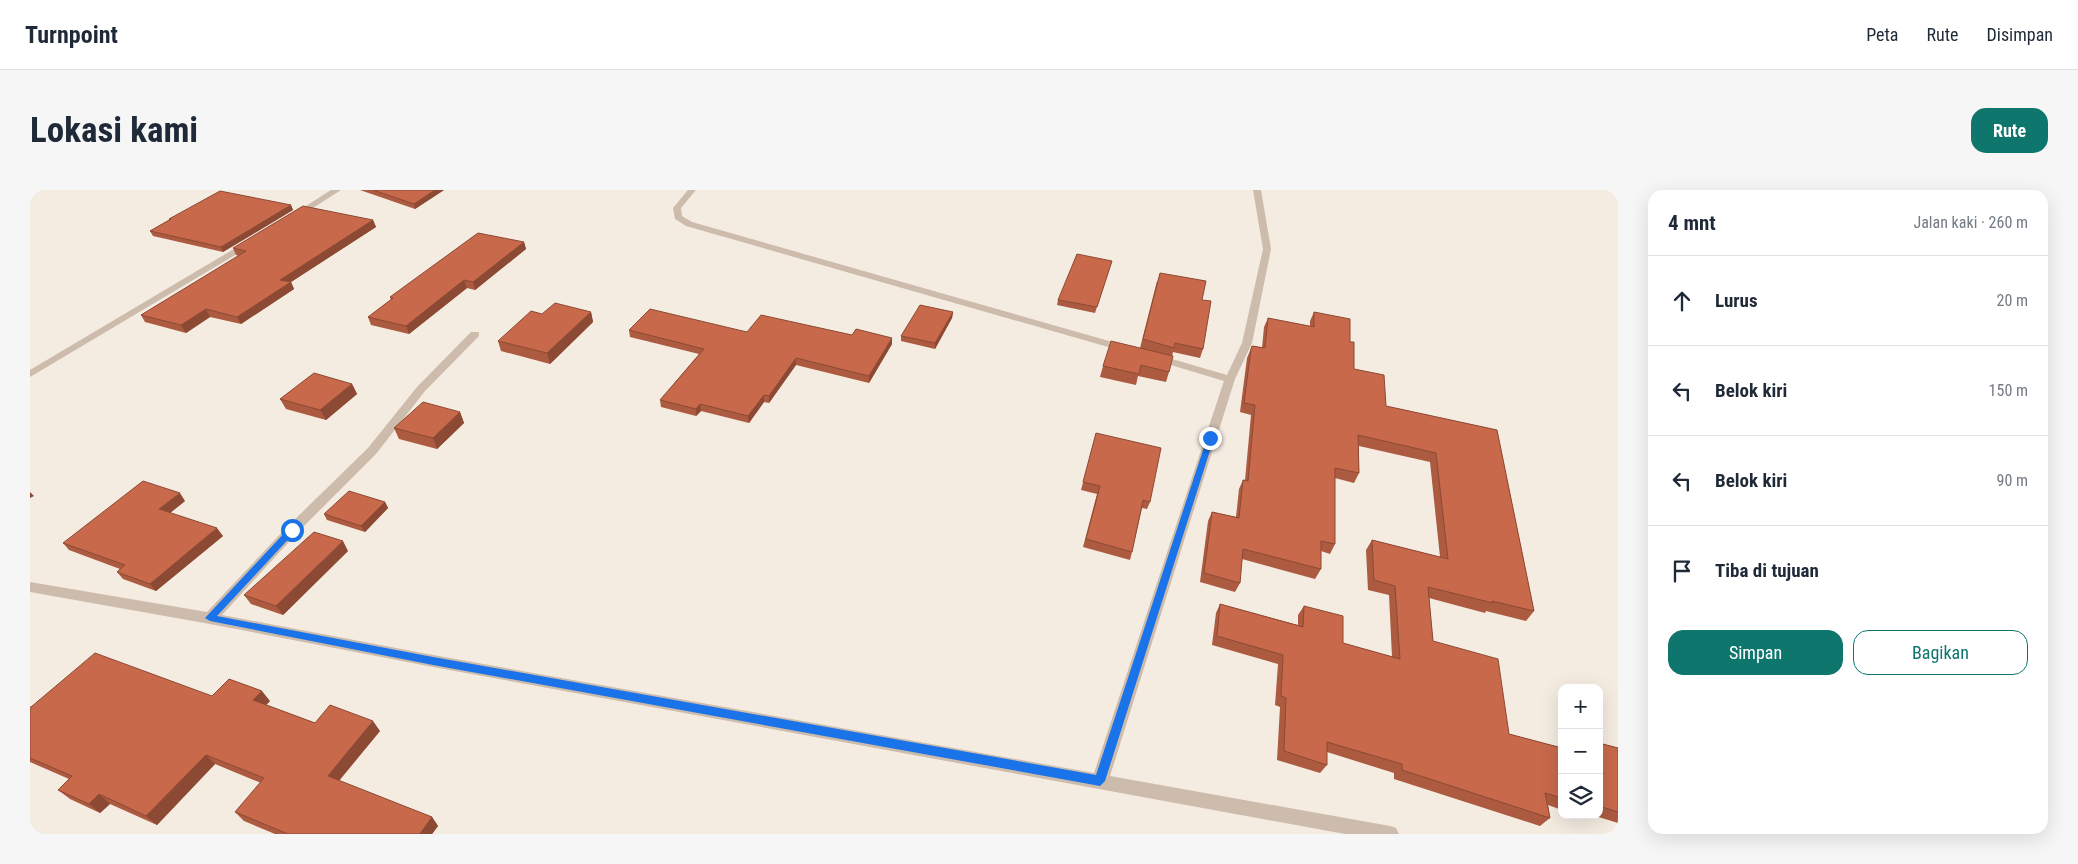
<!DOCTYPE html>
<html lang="id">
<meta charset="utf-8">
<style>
:root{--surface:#fff;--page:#f6f6f7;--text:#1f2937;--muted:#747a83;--line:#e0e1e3;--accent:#0f766e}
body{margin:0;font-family:"Roboto Condensed",sans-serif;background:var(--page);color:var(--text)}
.controls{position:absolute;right:15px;bottom:15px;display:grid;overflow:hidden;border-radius:10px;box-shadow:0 5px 20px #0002}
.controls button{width:45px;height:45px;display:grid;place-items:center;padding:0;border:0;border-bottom:1px solid var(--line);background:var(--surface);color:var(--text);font:25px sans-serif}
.stop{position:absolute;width:15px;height:15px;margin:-11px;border:4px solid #1a73e8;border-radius:50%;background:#fff}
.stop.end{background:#1a73e8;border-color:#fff;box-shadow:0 1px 5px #0008}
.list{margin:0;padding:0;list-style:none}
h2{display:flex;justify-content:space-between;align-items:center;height:65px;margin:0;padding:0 20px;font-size:21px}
h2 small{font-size:16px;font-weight:400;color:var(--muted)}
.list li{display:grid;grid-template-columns:32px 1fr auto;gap:15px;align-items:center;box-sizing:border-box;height:90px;padding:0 20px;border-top:1px solid var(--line)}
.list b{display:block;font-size:19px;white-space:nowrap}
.list em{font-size:16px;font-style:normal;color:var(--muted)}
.actions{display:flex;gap:10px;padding:15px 20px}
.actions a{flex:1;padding:11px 0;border:1px solid var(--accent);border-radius:15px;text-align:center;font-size:18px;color:var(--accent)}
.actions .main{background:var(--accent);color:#fff}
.icon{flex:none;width:28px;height:28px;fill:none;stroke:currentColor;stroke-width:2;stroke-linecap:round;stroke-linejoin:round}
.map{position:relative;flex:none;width:1588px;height:644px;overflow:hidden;border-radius:15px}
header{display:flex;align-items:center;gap:30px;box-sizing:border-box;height:70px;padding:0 25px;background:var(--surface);border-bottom:1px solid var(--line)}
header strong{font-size:24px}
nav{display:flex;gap:28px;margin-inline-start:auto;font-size:18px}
.intro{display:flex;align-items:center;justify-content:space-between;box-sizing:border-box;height:120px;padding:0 30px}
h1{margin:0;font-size:35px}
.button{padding:12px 22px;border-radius:15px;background:var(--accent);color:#fff;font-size:18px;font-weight:700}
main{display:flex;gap:30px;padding:0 30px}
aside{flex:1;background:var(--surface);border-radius:15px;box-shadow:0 5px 20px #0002}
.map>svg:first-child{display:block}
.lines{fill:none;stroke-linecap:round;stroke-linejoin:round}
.street{fill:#cdbbac;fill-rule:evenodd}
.wall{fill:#ac5a40}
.shaded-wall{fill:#8c4a34}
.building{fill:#c8694b;stroke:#8c4a34}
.route{fill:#1a73e8}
</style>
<header>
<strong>Turnpoint</strong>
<nav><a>Peta</a><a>Rute</a><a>Disimpan</a></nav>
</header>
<div class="intro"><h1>Lokasi kami</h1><a class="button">Rute</a></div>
<main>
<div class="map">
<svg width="1588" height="644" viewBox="0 0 1588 644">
<rect width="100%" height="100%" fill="#f4ebe1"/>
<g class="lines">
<g class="street">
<polygon points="301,0 311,0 269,27 262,25"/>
<polygon points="658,0 666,0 651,18 652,26 662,32 1100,157 1101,159 1100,161 1092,161 656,36 645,29 643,18"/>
<polygon points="1223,0 1231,0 1241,59 1222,153 1205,189 1080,586 1360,636 1366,638 1369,644 1315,644 403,477 180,434 0,402 0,392 177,422 257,337 338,258 387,197 441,142 449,142 449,146 395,201 346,264 267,343 192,425 403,465 1064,583 1194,191 1121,169 1120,167 1125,164 1197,185 1212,153 1233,59"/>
<polygon points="219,50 222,51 222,55 0,187 0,180"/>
</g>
</g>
<g class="wall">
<polygon points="330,0 414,0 385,19"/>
<polygon points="261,15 263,20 193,62 123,46 120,41 139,30 139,29"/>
<polygon points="343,30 346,37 261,92 264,99 211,134 180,127 156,143 115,132 111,125 209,66 206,65 203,58"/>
<polygon points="494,52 496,59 445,100 437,98 379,144 341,135 338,127 361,110 360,107"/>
<polygon points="1082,71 1065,123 1027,115 1028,110"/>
<polygon points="1127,91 1173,159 1170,168 1143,162 1139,182 1136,192 1108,186 1106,195 1070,187 1073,176 1110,158"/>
<polygon points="561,122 563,132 520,174 471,161 468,151 512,124"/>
<polygon points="923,122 922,128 905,159 871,151 871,146"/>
<polygon points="1284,122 1320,152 1324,179 1356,216 1467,240 1504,421 1496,431 1456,421 1455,423 1399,408 1403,451 1479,544 1532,558 1532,620 1518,615 1520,628 1510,636 1364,589 1364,583 1297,562 1297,575 1290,583 1247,570 1250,517 1245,515 1248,474 1182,455 1186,423 1190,414 1268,435 1268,425 1274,416 1313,453 1362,467 1359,405 1338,400 1336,360 1342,350 1410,367 1400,272 1329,256 1329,283 1324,293 1305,288 1305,354 1300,364 1291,361 1291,379 1285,389 1212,369 1210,393 1205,402 1170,392 1178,331 1182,322 1206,327 1209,299 1213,290 1215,290 1221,225 1210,222 1217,168 1222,156 1232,158 1234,137 1238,128 1280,136 1280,131"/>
<polygon points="599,140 717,142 862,154 839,193 766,175 739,213 734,212 719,233 671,221 666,226 631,217 630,210 669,164 600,147"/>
<polygon points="322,194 327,204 296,230 256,219 250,209"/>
<polygon points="430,222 434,233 407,259 369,249 364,238"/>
<polygon points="1066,243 1120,312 1117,319 1112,318 1102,362 1100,370 1053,357 1067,304 1051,300"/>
<polygon points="155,311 140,323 193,346 126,401 93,389 87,382 90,379 39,360 33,353"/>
<polygon points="355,312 358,318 335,342 297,330 294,324"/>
<polygon points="318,361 253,425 221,414 214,405"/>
<polygon points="182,506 240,511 236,515 285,533 350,541 309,591 402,627 408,636 402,644 245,644 214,631 205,622 231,593 185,574 127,635 80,614 70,623 40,609 28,600 39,589 0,572 0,517"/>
<polygon points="1569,553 1588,558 1588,633 1562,625 1569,625"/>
<polygon points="1549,625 1558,625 1556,627"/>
</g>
<g class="shaded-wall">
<polygon points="405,0 414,0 385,19 384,14"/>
<polygon points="261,15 263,20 193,62 191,57"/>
<polygon points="343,30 346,37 261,92 264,99 211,134 207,127 250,90"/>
<polygon points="494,52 496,59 445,100 443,92"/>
<polygon points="434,90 437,98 379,144 376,136"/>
<polygon points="176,119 180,127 156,143 151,135"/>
<polygon points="561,122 563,132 520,174 517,163"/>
<polygon points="923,122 922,128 905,159 905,153"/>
<polygon points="862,148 862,154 839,193 839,186"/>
<polygon points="766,168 766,175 739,213 739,206"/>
<polygon points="322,194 327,204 296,230 290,220"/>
<polygon points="734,205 734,212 719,233 718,226"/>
<polygon points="670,214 671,221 666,226 666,219"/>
<polygon points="430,222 434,233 407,259 403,248"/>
<polygon points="0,302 4,306 0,308"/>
<polygon points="150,303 155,311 135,327 129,319"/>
<polygon points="355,312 358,318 335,342 331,336"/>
<polygon points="187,338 193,346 126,401 120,394"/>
<polygon points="313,351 318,361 253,425 246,416"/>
<polygon points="232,501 240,511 231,520 223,510"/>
<polygon points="343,531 350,541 305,595 298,586"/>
<polygon points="176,565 185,574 127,635 116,626"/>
<polygon points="69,604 80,614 70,623 59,614"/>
<polygon points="402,627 408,636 402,644 390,644"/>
</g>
<g class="building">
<polygon points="343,0 405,0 384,14"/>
<polygon points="190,1 261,15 191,57 120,41 141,29 139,29"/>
<polygon points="273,16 343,30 250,90 261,92 207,127 176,119 151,135 111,125 216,61 203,58"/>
<polygon points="448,43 494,52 443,92 434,90 376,136 338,127 363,108 360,107"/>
<polygon points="1047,64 1082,71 1067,117 1028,110"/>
<polygon points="1130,83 1176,91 1172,110 1181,111 1173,159 1145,153 1144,158 1113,149"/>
<polygon points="525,113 561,122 517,163 468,151 501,121 512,124"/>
<polygon points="890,115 923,122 905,153 871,146"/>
<polygon points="620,119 717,142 731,125 822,145 826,139 862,148 839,186 766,168 739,206 734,205 718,226 670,214 666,219 630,210 674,159 599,140"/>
<polygon points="1284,122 1320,129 1320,152 1324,152 1324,179 1354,185 1356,216 1467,240 1504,421 1462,411 1463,413 1398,397 1403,451 1468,469 1479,544 1532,558 1532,608 1515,603 1520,628 1372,580 1372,574 1297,552 1297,575 1254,561 1256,508 1251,506 1253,465 1187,446 1190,414 1273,437 1274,416 1313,426 1313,453 1370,469 1365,396 1344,390 1342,350 1418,369 1406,263 1328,245 1329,283 1305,278 1305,354 1291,351 1291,379 1213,359 1210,393 1174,383 1182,322 1209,328 1213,290 1218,291 1225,215 1214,213 1221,159 1222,156 1235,158 1238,128 1284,137"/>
<polygon points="1081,151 1143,166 1139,182 1111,175 1109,184 1073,176"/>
<polygon points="284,183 322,194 290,220 250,209"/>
<polygon points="393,212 430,222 403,248 364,238"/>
<polygon points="1066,243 1131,258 1120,312 1113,310 1102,362 1056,349 1070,296 1053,292"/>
<polygon points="113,291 150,303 129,319 187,338 120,394 87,382 95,375 33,353"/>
<polygon points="319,301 355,312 331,336 294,324"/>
<polygon points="284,342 313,351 246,416 214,405"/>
<polygon points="65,463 182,506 199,489 232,501 223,510 285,533 300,515 343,531 298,586 402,627 390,644 258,644 205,622 234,588 176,565 116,626 69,604 59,614 28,600 42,586 0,568 0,517 1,517"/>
<polygon points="1569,553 1588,558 1588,622 1569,616"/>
</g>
<polygon class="route" points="1180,246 1184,248 1075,591 1070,596 403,475 180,431 175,428 259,338 262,337 266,340 265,342 187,426 403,467 1066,585 1177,248"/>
</svg>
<div class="controls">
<button>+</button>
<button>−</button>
<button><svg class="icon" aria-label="layers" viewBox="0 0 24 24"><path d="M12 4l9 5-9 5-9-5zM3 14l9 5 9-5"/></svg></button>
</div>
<div class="stop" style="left:262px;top:340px"></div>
<div class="stop end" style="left:1180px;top:248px"></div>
</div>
<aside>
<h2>4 mnt<small>Jalan kaki · 260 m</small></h2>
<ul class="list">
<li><svg class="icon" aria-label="ahead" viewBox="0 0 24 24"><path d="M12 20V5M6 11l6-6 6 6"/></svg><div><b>Lurus</b></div><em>20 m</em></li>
<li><svg class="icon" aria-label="left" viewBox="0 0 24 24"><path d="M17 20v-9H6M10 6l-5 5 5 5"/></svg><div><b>Belok kiri</b></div><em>150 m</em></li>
<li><svg class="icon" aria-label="left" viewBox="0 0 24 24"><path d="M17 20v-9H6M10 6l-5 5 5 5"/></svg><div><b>Belok kiri</b></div><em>90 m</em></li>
<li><svg class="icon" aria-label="arrive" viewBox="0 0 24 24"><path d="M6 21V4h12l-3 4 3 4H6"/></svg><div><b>Tiba di tujuan</b></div></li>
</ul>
<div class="actions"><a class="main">Simpan</a><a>Bagikan</a></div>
</aside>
</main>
